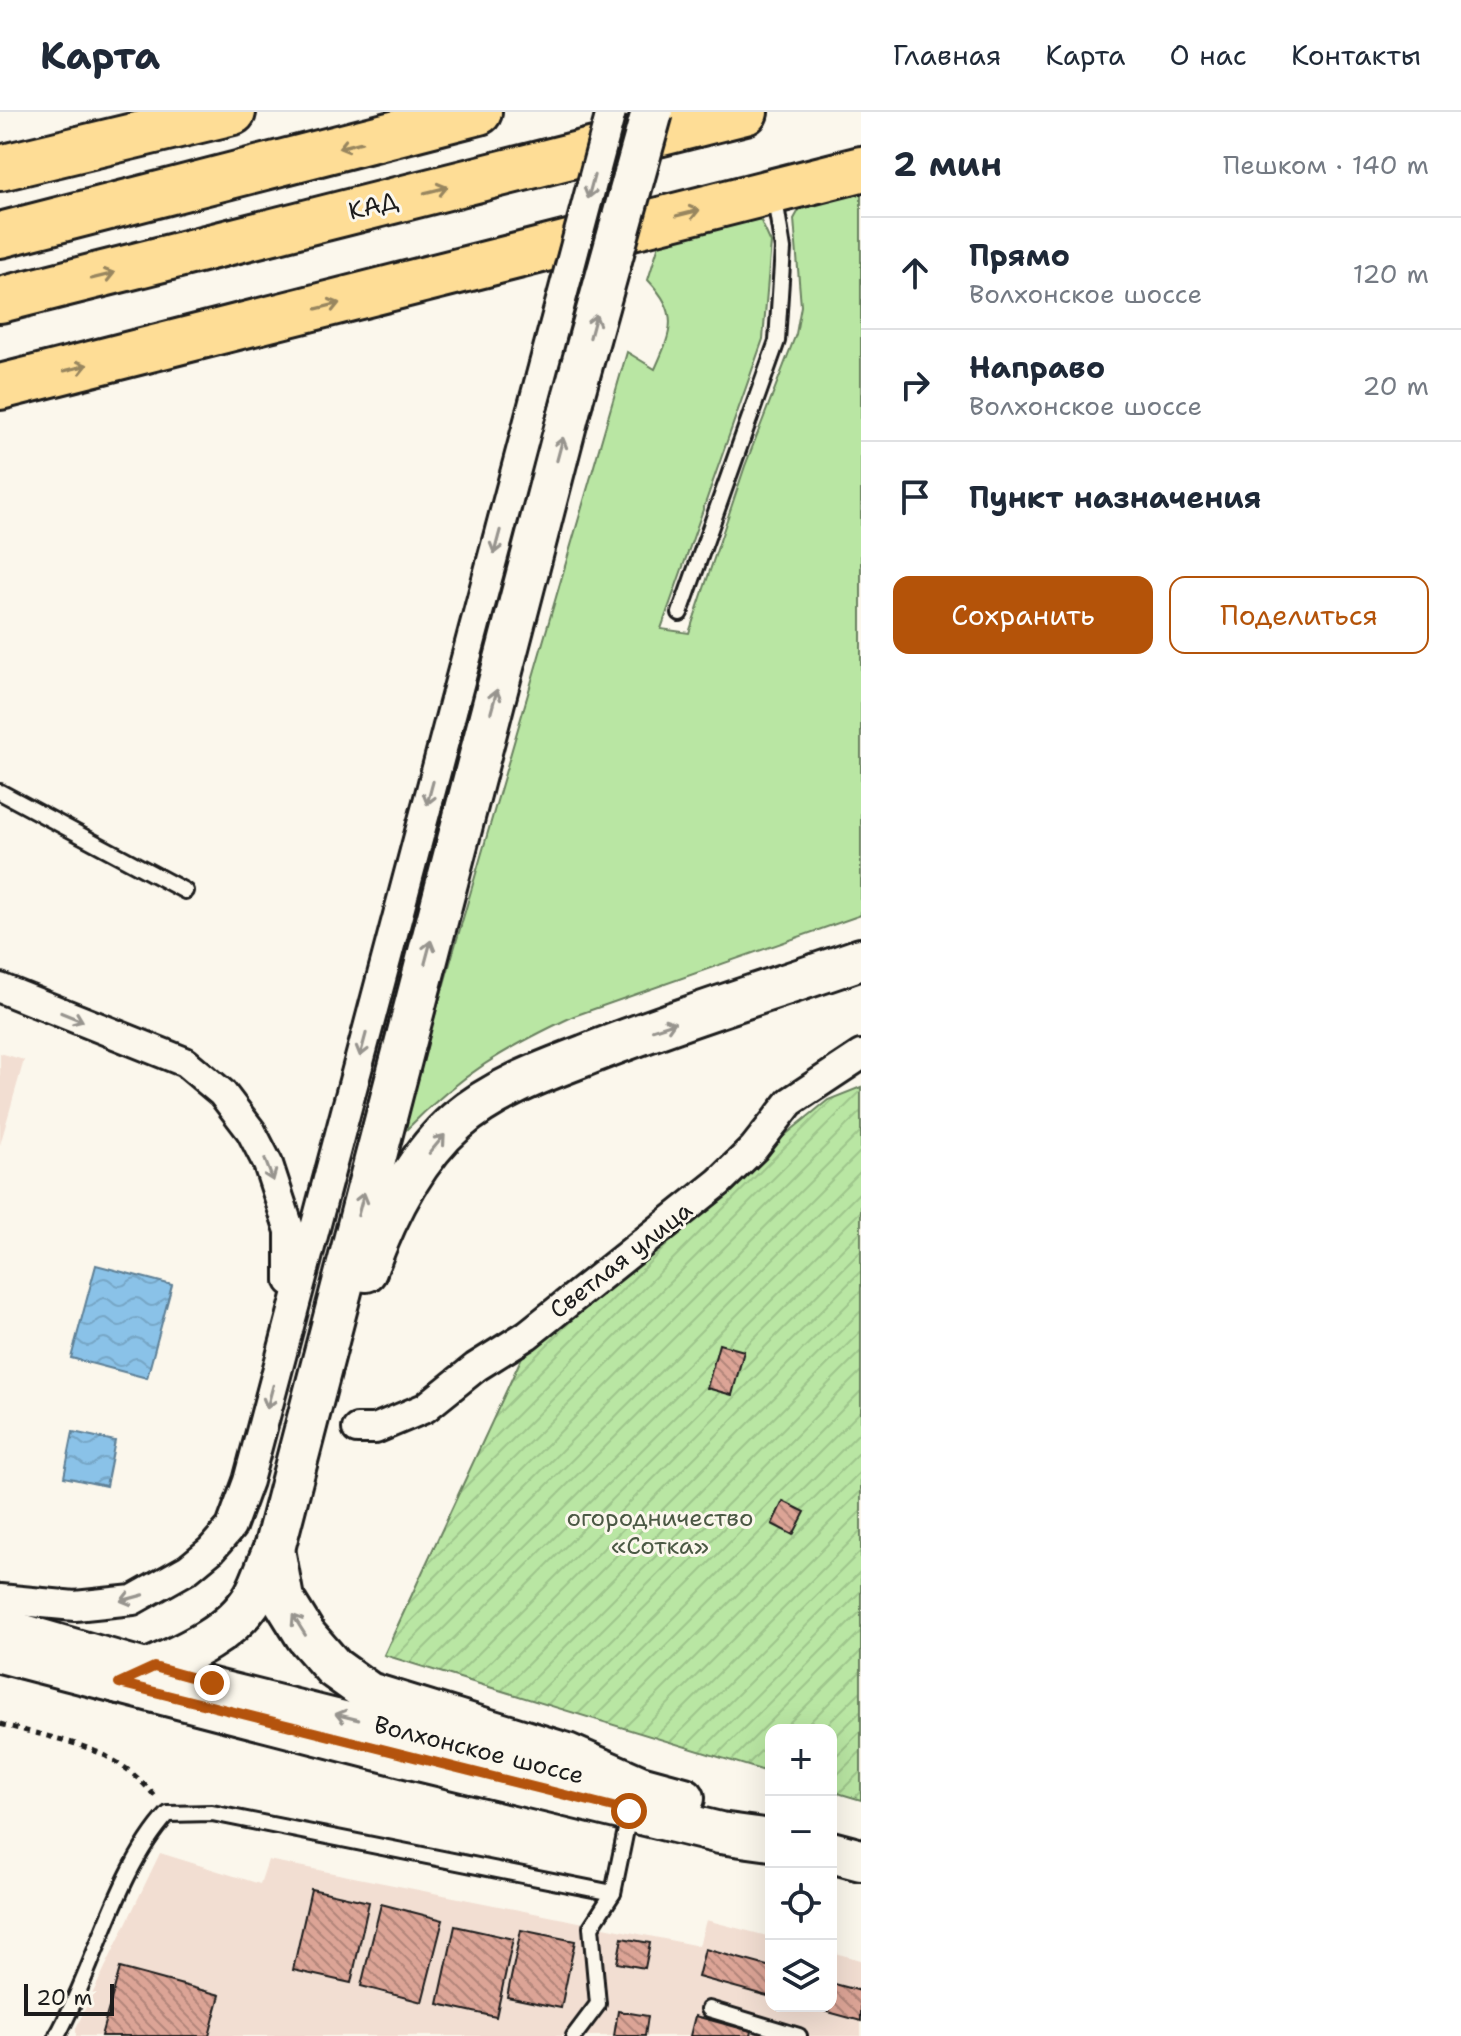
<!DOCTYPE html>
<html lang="ru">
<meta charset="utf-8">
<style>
:root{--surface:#fff;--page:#f6f6f7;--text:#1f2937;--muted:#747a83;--line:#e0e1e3;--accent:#b45309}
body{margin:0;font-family:"Shantell Sans",sans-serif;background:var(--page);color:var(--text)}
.controls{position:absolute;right:24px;bottom:24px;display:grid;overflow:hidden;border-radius:16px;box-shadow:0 8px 32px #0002}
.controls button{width:72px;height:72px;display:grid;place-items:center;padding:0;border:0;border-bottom:2px solid var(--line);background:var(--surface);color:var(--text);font:40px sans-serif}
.scale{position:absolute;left:24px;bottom:20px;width:90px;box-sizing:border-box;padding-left:8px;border:4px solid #1c1c1c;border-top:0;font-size:22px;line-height:28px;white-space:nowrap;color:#1c1c1c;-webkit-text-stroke:6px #fbf7ec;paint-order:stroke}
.stop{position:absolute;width:24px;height:24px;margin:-18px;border:6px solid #b45309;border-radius:50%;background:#fff}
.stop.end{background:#b45309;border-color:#fff;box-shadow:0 2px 8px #0008}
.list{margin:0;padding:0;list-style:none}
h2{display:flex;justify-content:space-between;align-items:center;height:104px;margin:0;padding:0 32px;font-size:34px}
h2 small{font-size:26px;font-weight:400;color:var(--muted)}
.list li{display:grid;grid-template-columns:52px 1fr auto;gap:24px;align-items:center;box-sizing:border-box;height:112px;padding:0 32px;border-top:2px solid var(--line)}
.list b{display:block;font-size:30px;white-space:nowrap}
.list p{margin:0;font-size:26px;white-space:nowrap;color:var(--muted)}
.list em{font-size:26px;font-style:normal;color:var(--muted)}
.actions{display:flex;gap:16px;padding:24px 32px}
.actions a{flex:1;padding:18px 0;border:2px solid var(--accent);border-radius:16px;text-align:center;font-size:28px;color:var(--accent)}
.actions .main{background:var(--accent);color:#fff}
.icon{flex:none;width:44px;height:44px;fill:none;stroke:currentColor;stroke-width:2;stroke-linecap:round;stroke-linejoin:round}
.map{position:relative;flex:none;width:861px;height:1924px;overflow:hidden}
header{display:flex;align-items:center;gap:48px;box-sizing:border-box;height:112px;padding:0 40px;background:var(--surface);border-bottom:2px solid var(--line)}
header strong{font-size:38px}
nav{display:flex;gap:44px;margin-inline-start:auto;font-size:28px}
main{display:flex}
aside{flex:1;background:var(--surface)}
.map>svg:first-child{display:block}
.built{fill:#f2ded2}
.grass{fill:#b9e6a3;stroke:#6a8160;stroke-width:2}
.garden{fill:url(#garden-furrows);stroke:#6a8160;stroke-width:2}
.water{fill:url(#water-waves);stroke:#5e8096;stroke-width:2}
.building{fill:url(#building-back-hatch);stroke:#1c1c1c;stroke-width:2}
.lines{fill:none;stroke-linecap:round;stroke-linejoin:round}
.service-casing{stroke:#1c1c1c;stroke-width:20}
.minor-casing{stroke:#1c1c1c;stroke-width:34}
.secondary-casing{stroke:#1c1c1c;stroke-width:46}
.motorway-casing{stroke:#1c1c1c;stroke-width:50}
.path{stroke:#1c1c1c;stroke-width:5;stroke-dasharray:6 6;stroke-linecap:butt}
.service{stroke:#fbf7ec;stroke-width:14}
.minor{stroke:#fbf7ec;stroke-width:28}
.secondary{stroke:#fbf7ec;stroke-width:40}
.motorway{stroke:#fedd96;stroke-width:44}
.minor-bridge-casing{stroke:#1c1c1c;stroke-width:34;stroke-linecap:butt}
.secondary-bridge-casing{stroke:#1c1c1c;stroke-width:46;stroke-linecap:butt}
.minor-bridge{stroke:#fbf7ec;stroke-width:28}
.secondary-bridge{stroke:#fbf7ec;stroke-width:40}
.oneway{stroke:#98865f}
.oneway2{stroke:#97948e}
.route{stroke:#b45309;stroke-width:10}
.labels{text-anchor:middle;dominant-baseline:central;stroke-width:6;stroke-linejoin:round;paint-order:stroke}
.street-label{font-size:24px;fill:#1c1c1c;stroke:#fbf7ec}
.park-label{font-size:24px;fill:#4b5944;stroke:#fbf7ec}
</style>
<header>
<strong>Карта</strong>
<nav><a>Главная</a><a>Карта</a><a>О нас</a><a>Контакты</a></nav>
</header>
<main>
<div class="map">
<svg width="861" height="1924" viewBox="0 0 861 1924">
<defs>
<pattern id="garden-furrows" width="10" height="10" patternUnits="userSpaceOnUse" patternTransform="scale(2)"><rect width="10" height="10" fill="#b9e6a3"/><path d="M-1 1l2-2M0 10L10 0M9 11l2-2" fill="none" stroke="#9ec58c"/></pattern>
<pattern id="water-waves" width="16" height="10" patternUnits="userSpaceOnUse" patternTransform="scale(2)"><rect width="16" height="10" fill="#8ac2e8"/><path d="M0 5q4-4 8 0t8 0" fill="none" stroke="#76a6c6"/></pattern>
<pattern id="building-back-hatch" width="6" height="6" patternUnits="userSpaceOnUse" patternTransform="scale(2)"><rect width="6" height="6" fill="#dca496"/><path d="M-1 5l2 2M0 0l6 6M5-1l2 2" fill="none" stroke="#b2857a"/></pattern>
</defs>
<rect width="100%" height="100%" fill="#fbf7ec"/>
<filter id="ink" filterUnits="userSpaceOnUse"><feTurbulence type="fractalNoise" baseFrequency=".0125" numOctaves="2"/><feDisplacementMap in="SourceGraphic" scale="16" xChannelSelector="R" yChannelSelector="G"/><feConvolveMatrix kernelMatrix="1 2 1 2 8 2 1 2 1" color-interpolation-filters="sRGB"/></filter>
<g filter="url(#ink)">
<g class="built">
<polygon points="0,941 24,948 0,1033"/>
<polygon points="160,1741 260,1772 268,1748 699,1834 706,1808 771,1825 771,1894 831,1894 831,1840 861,1848 861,1924 76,1924 76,1916"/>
</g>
<path class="grass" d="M861 68V803L574 904C504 937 461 962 406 1018L402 1017 627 240 655 257C673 217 679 201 648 168L664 116 747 97 760 107 771 131 763 227 661 517 689 521 745 354 796 222 801 194 794 107 808 82Z"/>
<polygon class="garden" points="861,975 861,1688 831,1679 831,1618 771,1618 771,1661 384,1543 527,1234 828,988"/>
<g class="water">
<polygon points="96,1153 172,1173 147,1266 71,1246"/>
<polygon points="73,1320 115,1329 106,1374 64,1365"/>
</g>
<g class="building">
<polygon points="719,1232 744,1239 732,1283 707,1276"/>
<polygon points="783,1389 805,1400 793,1423 772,1412"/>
<polygon points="311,1777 369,1790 351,1871 293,1858"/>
<polygon points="381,1792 443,1808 422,1890 361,1874"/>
<polygon points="455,1814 513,1827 496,1905 438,1892"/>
<polygon points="521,1818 575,1829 561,1896 507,1885"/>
<polygon points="622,1826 650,1831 645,1856 617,1851"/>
<polygon points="705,1837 771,1855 771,1885 698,1865"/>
<polygon points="120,1856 220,1883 209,1924 101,1924"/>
<polygon points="831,1871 861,1879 861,1909 806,1894 831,1894"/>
<polygon points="618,1899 648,1904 645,1924 614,1924"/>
<polygon points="695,1904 751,1919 750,1924 690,1924"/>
</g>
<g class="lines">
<defs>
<g id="service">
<polyline points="680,501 777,229 783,137 775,87"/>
<polyline points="0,680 185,779"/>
<polyline points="709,1897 799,1924"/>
<path d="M57 1924C95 1856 117 1757 168 1702L212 1701 613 1781"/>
<polyline points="574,1924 598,1892 591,1815 613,1781 629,1703"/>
</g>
<g id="minor">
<polyline points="0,876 185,950 222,981 251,1019 268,1052 290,1119 290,1169"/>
<polyline points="357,1317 375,1317 425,1296 476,1255 527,1223 719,1070 754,1036 790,990 861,943"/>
<polyline points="0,1487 75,1494 133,1488 188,1457 211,1438 231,1415 248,1369 531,301"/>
<polyline points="0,1510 212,1571 583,1664"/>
</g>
<g id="secondary">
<path d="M366 1159C385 1107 413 1047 457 1009 493 978 541 960 586 943 676 907 769 879 861 847"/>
<polyline points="274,1437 283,1487 306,1524 334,1556 369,1581 567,1642 640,1674 684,1686"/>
<polyline points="0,1540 422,1649 720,1721 771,1728"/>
<path d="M119 1571C165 1549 227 1530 254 1484 262 1470 267 1452 274 1437L572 289"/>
<polyline points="831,1740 861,1748"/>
</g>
<g id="motorway">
<polyline points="0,56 233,0"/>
<polyline points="0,123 479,0"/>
<polyline points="0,188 745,0"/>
<polyline points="0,275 861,57"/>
</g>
</defs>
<use href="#service" class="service-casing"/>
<use href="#minor" class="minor-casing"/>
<use href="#secondary" class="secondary-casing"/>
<use href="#motorway" class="motorway-casing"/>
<path class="path" d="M0 1612C64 1630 114 1632 157 1687"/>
<use href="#service" class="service"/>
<use href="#minor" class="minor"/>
<use href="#secondary" class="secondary"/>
<use href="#motorway" class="motorway"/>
<defs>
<polyline id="minor-bridge" points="531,301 611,0"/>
<polyline id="secondary-bridge" points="572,289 652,0"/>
</defs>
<use href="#minor-bridge" class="minor-bridge-casing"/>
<use href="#secondary-bridge" class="secondary-bridge-casing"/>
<use href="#minor-bridge" class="minor-bridge"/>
<use href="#secondary-bridge" class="secondary-bridge"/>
</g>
<defs><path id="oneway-shaft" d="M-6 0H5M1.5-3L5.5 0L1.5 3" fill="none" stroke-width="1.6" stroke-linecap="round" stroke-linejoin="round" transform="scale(2)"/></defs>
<g class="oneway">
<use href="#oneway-shaft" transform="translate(350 33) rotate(166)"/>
<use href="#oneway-shaft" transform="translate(436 78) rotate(-14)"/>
<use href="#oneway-shaft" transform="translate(688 101) rotate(-14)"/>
<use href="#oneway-shaft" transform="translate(103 164) rotate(-14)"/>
<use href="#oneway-shaft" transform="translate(328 194) rotate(-14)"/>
<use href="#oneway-shaft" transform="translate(76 256) rotate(-14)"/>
</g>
<g class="oneway2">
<use href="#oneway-shaft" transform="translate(591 75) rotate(105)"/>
<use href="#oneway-shaft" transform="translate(593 214) rotate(-75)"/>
<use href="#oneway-shaft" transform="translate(560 337) rotate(-75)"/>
<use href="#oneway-shaft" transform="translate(497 430) rotate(105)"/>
<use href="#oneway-shaft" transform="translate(494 589) rotate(-75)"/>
<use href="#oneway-shaft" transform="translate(430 681) rotate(105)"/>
<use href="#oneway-shaft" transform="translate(428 840) rotate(-75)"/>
<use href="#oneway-shaft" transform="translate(72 905) rotate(22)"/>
<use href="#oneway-shaft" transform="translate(664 914) rotate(-18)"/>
<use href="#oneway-shaft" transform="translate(363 933) rotate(105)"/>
<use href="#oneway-shaft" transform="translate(437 1032) rotate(-50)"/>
<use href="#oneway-shaft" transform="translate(269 1058) rotate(69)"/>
<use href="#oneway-shaft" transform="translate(361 1092) rotate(-75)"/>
<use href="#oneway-shaft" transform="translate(270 1285) rotate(105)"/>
<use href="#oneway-shaft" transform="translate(132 1486) rotate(165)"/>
<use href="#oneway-shaft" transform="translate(299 1513) rotate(-122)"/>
<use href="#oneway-shaft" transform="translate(347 1605) rotate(-166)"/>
</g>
</g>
<g class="lines" filter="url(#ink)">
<polyline class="route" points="212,1571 154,1555 119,1571 629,1699"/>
</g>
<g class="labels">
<g class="street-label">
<text transform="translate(373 94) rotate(-14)">КАД</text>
<text transform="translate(621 1148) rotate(-38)">Светлая улица</text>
<text transform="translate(479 1638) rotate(14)">Волхонское шоссе</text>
</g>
<g class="park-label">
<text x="660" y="1406">огородничество<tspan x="660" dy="28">«Сотка»</tspan></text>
</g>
</g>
</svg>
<div class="controls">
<button>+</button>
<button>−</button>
<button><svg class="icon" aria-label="locate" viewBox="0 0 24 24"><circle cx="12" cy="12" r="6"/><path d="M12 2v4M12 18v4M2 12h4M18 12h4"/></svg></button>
<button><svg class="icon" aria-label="layers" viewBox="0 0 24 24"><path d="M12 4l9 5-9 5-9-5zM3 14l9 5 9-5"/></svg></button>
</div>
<div class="scale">20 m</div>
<div class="stop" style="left:629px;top:1699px"></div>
<div class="stop end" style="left:212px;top:1571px"></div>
</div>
<aside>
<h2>2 мин<small>Пешком · 140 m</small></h2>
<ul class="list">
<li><svg class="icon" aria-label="ahead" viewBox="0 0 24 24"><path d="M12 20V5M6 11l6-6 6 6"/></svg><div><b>Прямо</b><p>Волхонское шоссе</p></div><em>120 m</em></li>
<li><svg class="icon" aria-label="right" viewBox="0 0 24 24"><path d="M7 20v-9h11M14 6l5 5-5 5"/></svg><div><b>Направо</b><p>Волхонское шоссе</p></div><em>20 m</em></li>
<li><svg class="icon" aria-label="arrive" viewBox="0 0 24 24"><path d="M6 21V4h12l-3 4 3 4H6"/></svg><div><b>Пункт назначения</b></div></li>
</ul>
<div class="actions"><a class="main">Сохранить</a><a>Поделиться</a></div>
</aside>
</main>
